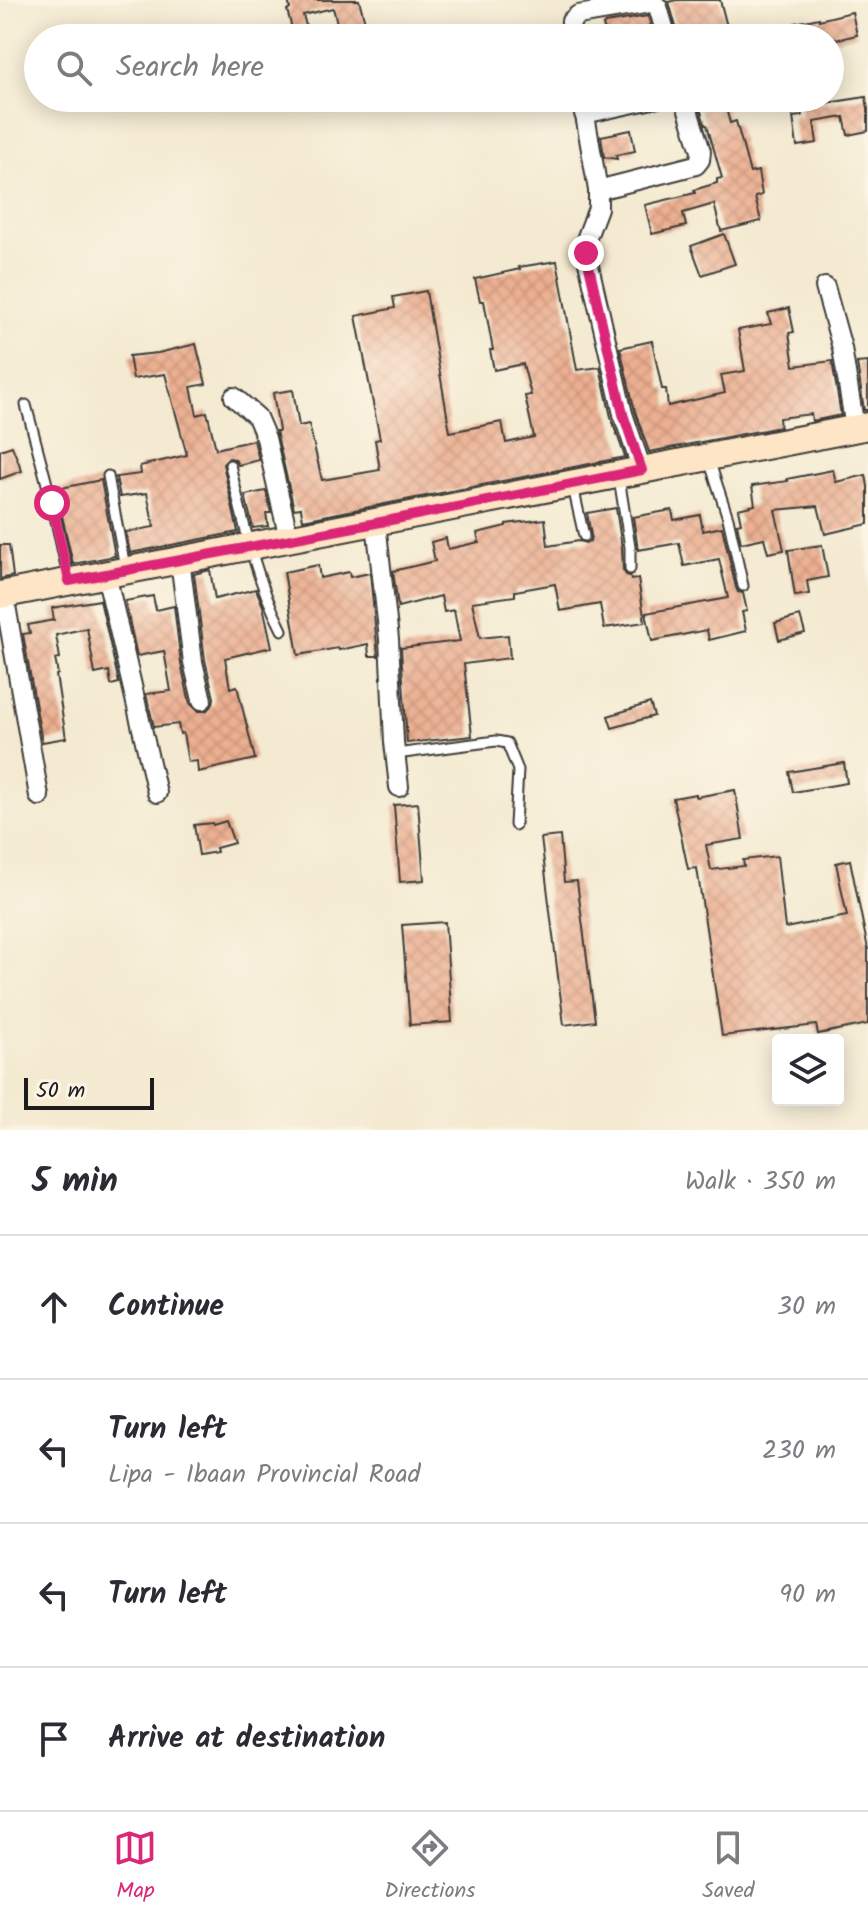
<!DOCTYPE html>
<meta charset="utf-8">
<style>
:root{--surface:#fff;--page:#f7f7f7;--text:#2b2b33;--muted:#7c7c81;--line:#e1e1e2;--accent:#db2777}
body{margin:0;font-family:Kalam,sans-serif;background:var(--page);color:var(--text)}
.controls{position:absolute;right:24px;bottom:24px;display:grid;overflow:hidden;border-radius:8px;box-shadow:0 4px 20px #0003}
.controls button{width:72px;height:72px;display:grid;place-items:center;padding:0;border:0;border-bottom:2px solid var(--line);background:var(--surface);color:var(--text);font:40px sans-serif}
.scale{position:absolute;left:24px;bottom:20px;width:130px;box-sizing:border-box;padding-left:8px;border:4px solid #1c1c1c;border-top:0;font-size:22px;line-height:28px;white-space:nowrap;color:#1c1c1c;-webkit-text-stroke:6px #fcf5e5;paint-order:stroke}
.stop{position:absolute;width:24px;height:24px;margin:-18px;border:6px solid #db2777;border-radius:50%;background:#fff}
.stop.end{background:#db2777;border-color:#fff;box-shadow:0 2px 8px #0008}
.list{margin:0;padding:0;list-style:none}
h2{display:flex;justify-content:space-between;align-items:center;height:104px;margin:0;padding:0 32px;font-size:34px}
h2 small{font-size:26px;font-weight:400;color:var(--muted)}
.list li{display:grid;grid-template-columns:52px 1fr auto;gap:24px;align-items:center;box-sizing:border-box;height:144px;padding:0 32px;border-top:2px solid var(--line)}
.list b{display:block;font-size:30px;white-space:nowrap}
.list p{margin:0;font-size:26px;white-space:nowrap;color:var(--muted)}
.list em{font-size:26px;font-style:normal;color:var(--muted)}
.icon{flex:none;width:44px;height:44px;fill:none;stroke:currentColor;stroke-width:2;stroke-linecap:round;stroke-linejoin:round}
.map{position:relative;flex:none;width:868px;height:1130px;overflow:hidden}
.search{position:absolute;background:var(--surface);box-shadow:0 4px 20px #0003;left:24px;right:24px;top:24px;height:88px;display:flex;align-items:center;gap:20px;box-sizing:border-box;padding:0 28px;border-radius:44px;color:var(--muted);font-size:30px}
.sheet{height:680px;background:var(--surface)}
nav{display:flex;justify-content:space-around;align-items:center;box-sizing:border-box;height:112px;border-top:2px solid var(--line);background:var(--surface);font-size:22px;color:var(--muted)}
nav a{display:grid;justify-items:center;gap:4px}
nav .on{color:var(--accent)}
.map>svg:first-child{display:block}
.building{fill:url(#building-cross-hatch)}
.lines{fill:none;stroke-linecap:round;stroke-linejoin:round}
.service-casing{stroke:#3c3b37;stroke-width:13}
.minor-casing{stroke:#3c3b37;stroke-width:22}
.secondary-casing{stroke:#3c3b37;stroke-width:30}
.service{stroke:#fff;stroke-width:9}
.minor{stroke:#fff;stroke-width:18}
.secondary{stroke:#fde5c5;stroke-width:26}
.route{stroke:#db2777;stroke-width:10}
</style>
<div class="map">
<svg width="868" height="1130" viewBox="0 0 868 1130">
<defs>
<pattern id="building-cross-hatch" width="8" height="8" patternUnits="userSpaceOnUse" patternTransform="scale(2)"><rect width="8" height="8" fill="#ecaf91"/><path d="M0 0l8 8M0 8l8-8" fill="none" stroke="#ca967c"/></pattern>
</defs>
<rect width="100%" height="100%" fill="#fcf5e5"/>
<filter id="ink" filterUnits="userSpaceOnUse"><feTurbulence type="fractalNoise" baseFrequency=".0125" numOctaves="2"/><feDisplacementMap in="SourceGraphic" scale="16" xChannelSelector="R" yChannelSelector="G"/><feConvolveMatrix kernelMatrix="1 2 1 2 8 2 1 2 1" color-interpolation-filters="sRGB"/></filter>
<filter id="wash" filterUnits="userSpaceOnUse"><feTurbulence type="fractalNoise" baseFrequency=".006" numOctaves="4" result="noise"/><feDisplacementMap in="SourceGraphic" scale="32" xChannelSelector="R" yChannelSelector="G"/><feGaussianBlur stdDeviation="1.8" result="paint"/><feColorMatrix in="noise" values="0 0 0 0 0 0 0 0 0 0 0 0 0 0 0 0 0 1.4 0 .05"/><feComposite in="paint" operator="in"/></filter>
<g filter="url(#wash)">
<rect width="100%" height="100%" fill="#f4ead1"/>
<g id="blocks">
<g class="building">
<polygon points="288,0 359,0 368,33 350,38 341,38 333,8 303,15 308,33 294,36 287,10 290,9"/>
<polygon points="676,0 720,0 730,38 679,38 669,2"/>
<polygon points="852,12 857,35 835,40 835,38 798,38 795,23 819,18 819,20"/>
<polygon points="648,16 654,38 607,38 603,25 605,23"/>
<polygon points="866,97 868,109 868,131 848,135 844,117 814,122 817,143 797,146 793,117 802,116 798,98 817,98 818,103 827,102 827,103"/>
<polygon points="697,98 723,98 730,123 736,121 750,173 758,171 762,195 755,197 761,221 721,231 714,204 683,213 686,226 652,234 645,205 695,193 694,190 717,183 717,179 722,178 707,125 705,125"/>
<polygon points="631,130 635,151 616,155 617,159 604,157 601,136"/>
<polygon points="724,234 735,264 702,275 691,246"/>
<polygon points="557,261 577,370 600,367 611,417 625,457 303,520 301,508 294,509 276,431 279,431 273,393 293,390 299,426 309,424 322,480 380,470 375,440 380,439 356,316 395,308 393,297 426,291 450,432 502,422 506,443 534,437 525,396 531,395 523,364 494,370 490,350 493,350 484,301 480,301 475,279 520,269 519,267"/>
<polygon points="789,308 794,332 789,333 794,366 832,361 841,415 812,421 811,414 779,418 780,427 649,452 635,411 620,348 652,341 662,389 666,389 668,406 725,393 721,375 745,371 738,330 771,324 768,313"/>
<polygon points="196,344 206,384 191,387 197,415 207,412 216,449 254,440 259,460 238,465 235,459 229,458 223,464 238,532 130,553 126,532 154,527 147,493 120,497 116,477 141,474 140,466 187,455 165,374 133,379 129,356 158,353"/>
<polygon points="868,362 868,410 864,410 857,363"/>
<polygon points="12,446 22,471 0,479 0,450"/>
<polygon points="833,470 836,482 866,475 868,486 868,524 825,534 818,506 775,510 784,550 768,553 764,538 741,543 737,524 741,523 738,509 755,505 752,486 788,481 787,479"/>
<polygon points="101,480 115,556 73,564 56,489"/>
<polygon points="266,491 271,513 266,513 268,526 253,528 245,495"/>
<polygon points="616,508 622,548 623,570 626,575 630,576 631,580 638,579 645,622 604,628 600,604 560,611 555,584 515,591 515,596 472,602 480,638 508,635 510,658 464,664 472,736 407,743 401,648 460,641 454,610 444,612 441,596 398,607 393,571 435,561 431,542 446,538 448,549 479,542 477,533 506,526 506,524 545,519 548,546 578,541 586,543 590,541 591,535 587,513"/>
<polygon points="672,510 674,520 700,515 703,531 722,527 736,588 738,592 743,593 747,611 742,612 746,631 709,640 707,630 652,641 646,613 728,598 719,559 684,566 679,543 638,550 633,517"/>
<polygon points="0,545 9,545 13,576 0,579"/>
<polygon points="822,545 828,577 807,581 809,594 795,596 788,550"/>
<polygon points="318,565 320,578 349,572 350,577 370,573 378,656 369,656 368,644 339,650 338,648 298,655 284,572"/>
<polygon points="210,570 215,599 256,589 263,606 272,647 225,658 230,688 237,686 255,759 198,772 197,761 188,762 183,733 180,734 178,724 154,727 146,694 171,691 164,651 137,656 125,601 153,596 156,610 174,606 181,664 190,703 198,711 206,711 213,704 214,698 205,660 194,574"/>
<polygon points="100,600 119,683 111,685 109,671 95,674 87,628 56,635 60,658 55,659 58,674 56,675 66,738 42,742 23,634 30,633 28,625 54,620 52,608"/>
<polygon points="800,616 805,633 779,640 775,623"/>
<polygon points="650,703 654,716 612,728 608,716"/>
<polygon points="844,763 847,783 793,792 789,772"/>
<polygon points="735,790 743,839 706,845 711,870 744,866 743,860 777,856 785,928 847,916 836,863 850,860 868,949 868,1024 818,1034 816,1025 722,1036 697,868 688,869 673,798 696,794 696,797"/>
<polygon points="418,803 424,880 400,882 394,805"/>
<polygon points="226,821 234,843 216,848 217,852 199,855 194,825 212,823 213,825"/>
<polygon points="560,836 564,882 577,881 595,1021 564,1025 541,838"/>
<polygon points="445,922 452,1022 410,1025 402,925"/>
</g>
</g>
</g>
<g filter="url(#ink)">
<use href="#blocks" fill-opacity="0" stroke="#3c3b37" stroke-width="2"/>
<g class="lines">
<defs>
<g id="service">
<polyline points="26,405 52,503 69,580"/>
<polyline points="709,460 728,518 743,586"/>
<path d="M230 465C243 521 255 578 282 630"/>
<polyline points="108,476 125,567"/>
<polyline points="619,478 630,547 630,569"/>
<polyline points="573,487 584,536"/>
<polyline points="396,754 496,741 507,743 518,770 515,825"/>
</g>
<g id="minor">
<polyline points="570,38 571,21 578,15 650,3 655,4 658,7 667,38"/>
<polyline points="582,98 598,190 598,208 587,237 586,253 623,414 642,470"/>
<polyline points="584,114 657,98"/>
<polyline points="598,190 696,165 700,160 701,151 684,98"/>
<polyline points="825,287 842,348 855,428"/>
<polyline points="234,397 257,417 266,438 289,539"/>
<polyline points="376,523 389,639 394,742 399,787"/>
<polyline points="180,560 193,662 202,700"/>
<polyline points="106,574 157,793"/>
<polyline points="4,594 39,796"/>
</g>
<polyline id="secondary" points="0,595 868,426"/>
</defs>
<use href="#service" class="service-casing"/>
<use href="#minor" class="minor-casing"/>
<use href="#secondary" class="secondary-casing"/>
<use href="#service" class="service"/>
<use href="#minor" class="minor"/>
<use href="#secondary" class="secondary"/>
</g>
</g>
<g class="lines" filter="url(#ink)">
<polyline class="route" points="52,503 69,581 376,523 642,470 623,414 586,253"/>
</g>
</svg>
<div class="controls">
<button><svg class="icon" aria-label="layers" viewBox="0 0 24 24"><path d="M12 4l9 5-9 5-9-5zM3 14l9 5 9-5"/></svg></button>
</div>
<div class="scale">50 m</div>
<div class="stop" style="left:52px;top:503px"></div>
<div class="stop end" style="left:586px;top:253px"></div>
<div class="search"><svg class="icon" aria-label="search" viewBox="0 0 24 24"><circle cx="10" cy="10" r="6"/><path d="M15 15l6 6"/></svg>Search here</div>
</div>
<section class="sheet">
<h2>5 min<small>Walk · 350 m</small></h2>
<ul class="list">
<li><svg class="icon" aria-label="ahead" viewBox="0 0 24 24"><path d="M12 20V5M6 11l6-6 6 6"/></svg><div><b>Continue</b></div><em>30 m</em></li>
<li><svg class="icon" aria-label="left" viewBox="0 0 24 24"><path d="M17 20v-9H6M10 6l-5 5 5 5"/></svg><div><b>Turn left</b><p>Lipa - Ibaan Provincial Road</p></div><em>230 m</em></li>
<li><svg class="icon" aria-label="left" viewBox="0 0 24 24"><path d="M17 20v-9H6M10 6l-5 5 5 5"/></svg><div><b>Turn left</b></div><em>90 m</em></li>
<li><svg class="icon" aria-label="arrive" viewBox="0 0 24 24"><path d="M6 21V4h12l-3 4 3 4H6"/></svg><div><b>Arrive at destination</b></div></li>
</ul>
</section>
<nav>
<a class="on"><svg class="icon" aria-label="map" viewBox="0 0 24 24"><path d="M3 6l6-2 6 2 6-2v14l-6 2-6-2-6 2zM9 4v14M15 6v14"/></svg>Map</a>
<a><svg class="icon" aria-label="directions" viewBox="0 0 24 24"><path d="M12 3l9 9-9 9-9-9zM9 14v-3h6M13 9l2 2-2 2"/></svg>Directions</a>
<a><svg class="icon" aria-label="saved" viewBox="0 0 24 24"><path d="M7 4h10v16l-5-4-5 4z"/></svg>Saved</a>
</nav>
